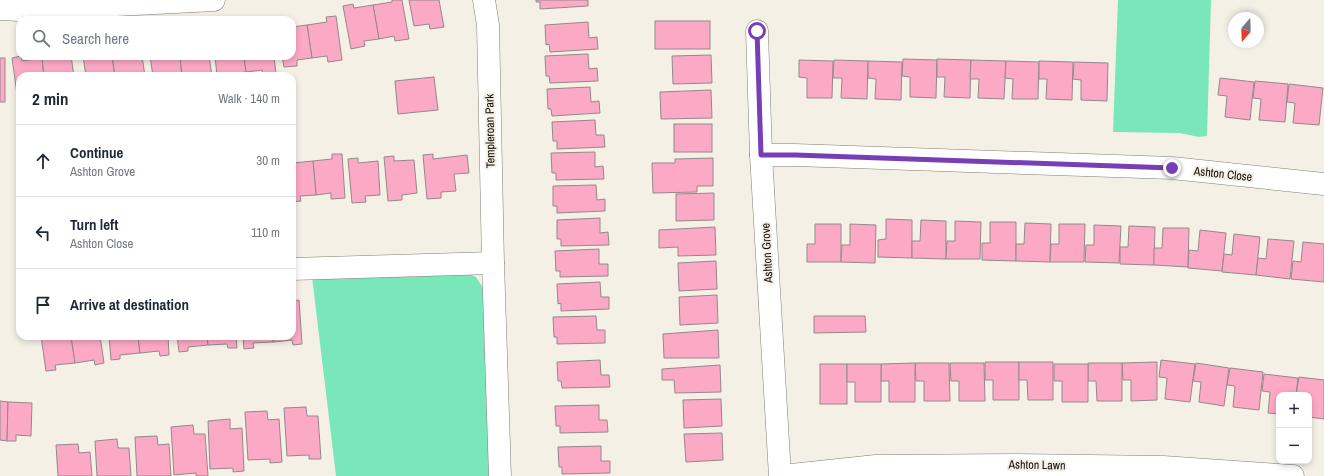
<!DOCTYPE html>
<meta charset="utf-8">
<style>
:root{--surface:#fff;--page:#f2f2f3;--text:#1f2937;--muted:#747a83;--line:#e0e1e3}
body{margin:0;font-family:"Archivo Narrow",sans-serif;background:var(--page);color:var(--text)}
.controls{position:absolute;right:12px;bottom:12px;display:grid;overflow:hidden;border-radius:8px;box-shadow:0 2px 6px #0003}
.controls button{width:36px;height:36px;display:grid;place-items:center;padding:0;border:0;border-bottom:1px solid var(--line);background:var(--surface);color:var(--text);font:20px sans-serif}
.compass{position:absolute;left:1228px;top:12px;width:36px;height:36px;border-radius:50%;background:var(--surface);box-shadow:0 2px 6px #0003;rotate:199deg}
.stop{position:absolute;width:12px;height:12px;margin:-9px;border:3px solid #773fb6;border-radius:50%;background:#fff}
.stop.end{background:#773fb6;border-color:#fff;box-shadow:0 1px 4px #0008}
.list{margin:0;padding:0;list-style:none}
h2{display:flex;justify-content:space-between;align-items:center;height:52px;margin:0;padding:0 16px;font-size:17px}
h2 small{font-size:13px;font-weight:400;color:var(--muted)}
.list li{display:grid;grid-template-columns:26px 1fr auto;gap:12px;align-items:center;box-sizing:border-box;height:72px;padding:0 16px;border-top:1px solid var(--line)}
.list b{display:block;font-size:15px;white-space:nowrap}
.list p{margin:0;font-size:13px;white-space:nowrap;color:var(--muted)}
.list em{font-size:13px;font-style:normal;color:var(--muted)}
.icon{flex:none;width:22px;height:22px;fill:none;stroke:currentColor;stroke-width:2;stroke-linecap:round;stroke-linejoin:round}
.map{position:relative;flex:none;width:1324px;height:476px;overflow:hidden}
.search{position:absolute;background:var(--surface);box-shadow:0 2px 6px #0003;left:16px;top:16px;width:280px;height:44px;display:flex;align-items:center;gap:10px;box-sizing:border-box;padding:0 14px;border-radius:12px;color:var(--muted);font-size:15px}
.panel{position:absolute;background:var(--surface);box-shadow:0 2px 6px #0003;left:16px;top:72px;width:280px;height:268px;border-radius:12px}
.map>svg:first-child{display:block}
.green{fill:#7ae7ba}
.building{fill:#fca9c5;stroke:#94888c}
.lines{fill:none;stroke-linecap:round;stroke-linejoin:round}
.minor-casing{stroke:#827e75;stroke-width:23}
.minor{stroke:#fff;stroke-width:22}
.route{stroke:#773fb6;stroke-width:5}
.labels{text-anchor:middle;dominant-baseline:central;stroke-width:4;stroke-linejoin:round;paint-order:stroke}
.street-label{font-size:12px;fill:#100f0b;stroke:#f5f0e6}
</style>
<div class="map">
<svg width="1324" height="476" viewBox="0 0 1324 476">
<rect width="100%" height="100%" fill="#f5f0e6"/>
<g class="green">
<polygon points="1118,0 1211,0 1207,136 1199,137 1179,133 1113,132"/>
<polygon points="462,271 476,277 485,291 491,470 488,476 336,476 312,277"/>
</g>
<g class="building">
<polygon points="392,0 402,0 409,39 395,41 394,36 379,39 373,5 392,2"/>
<polygon points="409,0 439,0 444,27 430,29 429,24 414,26"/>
<polygon points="536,0 588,0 588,6 540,9 540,2 536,2"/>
<polygon points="353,4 354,8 373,5 379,39 364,41 365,46 351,49 343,6"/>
<polygon points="336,16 342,60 328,62 327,56 312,58 307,25 327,22 326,17"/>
<rect x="655" y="21" width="55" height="28"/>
<polygon points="588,22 589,38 597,37 598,49 550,52 549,44 546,45 545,25"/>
<polygon points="307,25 312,58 297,60 297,66 284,67 282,56 292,56 292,27"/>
<polygon points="588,54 589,69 597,68 598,81 550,83 549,76 546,76 545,56"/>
<polygon points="711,55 712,83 673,84 672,56"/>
<polygon points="21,56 22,61 42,58 44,76 20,76 20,101 18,101 12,58"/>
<polygon points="59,56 71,56 74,76 44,76 42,58"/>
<polygon points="83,56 112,56 115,76 86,76"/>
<polygon points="112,56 142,56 145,76 115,76"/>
<polygon points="150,56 180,56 182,76 153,76"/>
<polygon points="180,56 209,56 212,76 182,76"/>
<polygon points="215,56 244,56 246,72 232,74 232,76 217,76"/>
<polygon points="244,56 274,56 276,74 263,75 262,70 246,72"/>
<rect x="0" y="58" width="5" height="44"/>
<polygon points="903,59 937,60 936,98 910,97 910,77 902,76"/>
<polygon points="937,59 971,60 970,98 944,97 945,77 937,77"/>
<polygon points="799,60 833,61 832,98 807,98 807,78 799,77"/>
<polygon points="834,60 868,61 867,99 841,98 842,78 833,78"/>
<polygon points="971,60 1006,61 1004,99 978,98 979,79 970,79"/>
<polygon points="868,61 902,62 901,100 875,99 876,79 868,78"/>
<polygon points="1006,61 1039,62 1038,99 1012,99 1013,79 1005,78"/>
<polygon points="1039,61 1073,62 1072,100 1046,99 1047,79 1039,79"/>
<polygon points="1074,62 1108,63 1107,101 1081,100 1081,80 1073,79"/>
<polygon points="434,77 438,110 398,114 395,81"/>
<polygon points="1220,78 1254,82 1250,120 1225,117 1227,96 1218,95"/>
<polygon points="1255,81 1288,84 1285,122 1259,120 1261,99 1253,98"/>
<polygon points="1289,84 1323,88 1319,125 1293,123 1295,103 1287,102"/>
<polygon points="590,87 591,102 599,101 600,113 552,116 551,109 548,109 547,89"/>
<polygon points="711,90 712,118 661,119 660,92"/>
<polygon points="595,120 596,135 604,135 605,147 557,149 557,141 553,141 552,122"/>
<rect x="674" y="124" width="38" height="28"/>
<polygon points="595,152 595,167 603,166 604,179 556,180 556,173 552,173 551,153"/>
<polygon points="332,154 342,154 345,198 331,199 331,193 316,195 313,161 332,159"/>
<polygon points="433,154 433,159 467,155 469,173 454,174 456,191 441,192 441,198 427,199 423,155"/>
<polygon points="394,156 394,161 414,160 417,193 402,195 402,200 388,201 384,157"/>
<polygon points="292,158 293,163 313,161 316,195 300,196 301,201 292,202"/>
<polygon points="358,158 358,163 378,161 380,195 365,196 366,202 352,203 348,159"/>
<polygon points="713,158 713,186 697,186 697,192 653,193 652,163 675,163 675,159"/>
<polygon points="596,185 597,200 605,199 605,211 557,213 557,206 553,206 553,186"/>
<polygon points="714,193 714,220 676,221 676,194"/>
<polygon points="600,218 600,233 608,232 609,245 561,246 561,239 557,239 557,220"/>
<polygon points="886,219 912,220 912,258 878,257 878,240 886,239"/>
<polygon points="921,220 946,221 946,259 912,258 912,241 920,241"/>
<polygon points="955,221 981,222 980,259 946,259 947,241 955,241"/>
<polygon points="990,222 1016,222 1016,261 982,260 982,243 990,243"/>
<polygon points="1025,223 1051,224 1050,262 1016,261 1016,244 1024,244"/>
<polygon points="815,224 841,224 841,262 807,262 807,244 815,244"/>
<polygon points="850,224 876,225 875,263 841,262 842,245 850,245"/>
<polygon points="1059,224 1085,224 1084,262 1050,262 1051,244 1059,244"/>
<polygon points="1094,225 1121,226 1119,263 1085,262 1086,245 1094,245"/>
<polygon points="1129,226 1155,227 1154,265 1120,264 1120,247 1128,247"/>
<polygon points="715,227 716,255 678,256 678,247 659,248 659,230"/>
<polygon points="1163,228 1189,228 1188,267 1154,265 1154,248 1162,248"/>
<polygon points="1200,230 1226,233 1222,271 1188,268 1189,250 1198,251"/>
<polygon points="1234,234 1260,237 1256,275 1222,272 1224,254 1232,255"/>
<polygon points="1268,239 1294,241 1290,279 1256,275 1258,258 1266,259"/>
<polygon points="1303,242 1324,244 1324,282 1291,279 1293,261 1301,262"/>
<polygon points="599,249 599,264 608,264 608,276 560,277 560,271 556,271 555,251"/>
<polygon points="716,261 717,289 679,291 678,263"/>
<polygon points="600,282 601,297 609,297 609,309 561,311 561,303 558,304 557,284"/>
<polygon points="717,295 718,323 680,325 679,297"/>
<polygon points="299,300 302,344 293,345 292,340 273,342 273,336 292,336 292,301"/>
<polygon points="596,316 597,330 605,330 605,343 557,344 557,337 554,337 553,317"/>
<polygon points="814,316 865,316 866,332 814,333"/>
<polygon points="718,330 719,358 664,358 663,334"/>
<polygon points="41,336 71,336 75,363 55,365 56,370 46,371"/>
<polygon points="71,336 100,336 104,363 95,365 94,360 75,363"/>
<polygon points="109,336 138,336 140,353 120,355 120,359 111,360"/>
<polygon points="138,336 168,336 169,355 160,356 159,351 140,353"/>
<polygon points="177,336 207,336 208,345 188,347 188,351 179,352"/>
<polygon points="207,336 236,336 237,348 228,348 227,344 208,345"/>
<polygon points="243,336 273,336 273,342 253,343 254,348 244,349"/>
<polygon points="600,360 601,375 609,375 610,387 562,388 561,381 558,381 557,362"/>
<polygon points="1161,360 1195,364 1190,402 1165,399 1167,378 1159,377"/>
<polygon points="985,362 1019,362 1019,400 993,400 993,380 985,380"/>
<polygon points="1019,362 1053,362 1053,400 1028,400 1027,380 1019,380"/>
<polygon points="1157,362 1157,400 1131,401 1131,380 1123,380 1122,363"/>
<polygon points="915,363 949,363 950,401 924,401 924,381 916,381"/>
<polygon points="915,363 915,402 889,402 889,381 881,381 881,364"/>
<polygon points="950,363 984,363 985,401 959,401 959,381 951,381"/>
<polygon points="1088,363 1122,363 1122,401 1097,401 1096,381 1088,381"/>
<polygon points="1196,363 1229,368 1224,406 1199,402 1201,382 1193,381"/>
<rect x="820" y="364" width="27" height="40"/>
<polygon points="847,364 881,364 881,402 855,402 855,382 847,382"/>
<polygon points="1054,364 1088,364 1088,402 1062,402 1062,381 1054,381"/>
<polygon points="720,365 721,392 675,393 674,380 662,380 662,369"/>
<polygon points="1230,368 1263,372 1259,410 1233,407 1235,386 1227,385"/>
<polygon points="1264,374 1298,378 1296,395 1279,395 1279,414 1268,413 1270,392 1262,391"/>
<polygon points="1299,377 1324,380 1324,419 1309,417 1309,395 1296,395"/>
<polygon points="721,399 722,426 684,428 683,400"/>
<polygon points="0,401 8,402 7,441 0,440"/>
<polygon points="8,402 32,403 31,436 16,435 16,441 7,441"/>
<polygon points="599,405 599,420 607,420 608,432 560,433 560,426 556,426 555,406"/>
<polygon points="306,407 307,416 318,416 321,459 309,459 309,455 287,456 284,408"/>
<polygon points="267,411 268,420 279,419 282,462 270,463 270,459 248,460 245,412"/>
<polygon points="230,419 230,429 242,428 244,471 233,472 233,468 210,469 208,421"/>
<polygon points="193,425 194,434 205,434 208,476 196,476 196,473 174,475 171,427"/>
<polygon points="722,433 723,460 686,462 684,434"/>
<polygon points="157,436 158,445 169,444 171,476 137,476 135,437"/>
<polygon points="117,439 118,448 129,448 131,476 97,476 95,441"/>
<polygon points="78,444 79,453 90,452 92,476 58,476 56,445"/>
<polygon points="601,446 601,461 610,461 610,473 562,474 562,467 559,467 558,447"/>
</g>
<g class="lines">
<defs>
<g id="minor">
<polyline points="484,0 488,25 493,263 500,476"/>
<polyline points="0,9 19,10 214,0"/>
<polyline points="757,31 761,155 780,476"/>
<polyline points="761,155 795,155 1172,168 1324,184"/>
<polyline points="292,269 493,263"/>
<polyline points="782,476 876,466 1015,465 1163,467 1293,476"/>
</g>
</defs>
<use href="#minor" class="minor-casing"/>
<use href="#minor" class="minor"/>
</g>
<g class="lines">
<polyline class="route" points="757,31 761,155 795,155 1172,168"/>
</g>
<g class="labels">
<g class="street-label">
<text transform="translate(490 131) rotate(-91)">Templeroan Park</text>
<text transform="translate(1223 174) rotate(6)">Ashton Close</text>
<text transform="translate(767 253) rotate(-93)">Ashton Grove</text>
<text transform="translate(1037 465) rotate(1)">Ashton Lawn</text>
</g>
</g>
</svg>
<div class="controls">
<button>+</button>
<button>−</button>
</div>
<svg class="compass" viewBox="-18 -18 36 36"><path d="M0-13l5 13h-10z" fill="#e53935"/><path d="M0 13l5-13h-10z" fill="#747a83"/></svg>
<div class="stop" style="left:757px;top:31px"></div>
<div class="stop end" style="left:1172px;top:168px"></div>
<div class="search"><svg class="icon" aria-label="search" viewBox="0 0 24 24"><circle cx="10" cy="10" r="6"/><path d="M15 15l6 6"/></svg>Search here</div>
<section class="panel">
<h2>2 min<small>Walk · 140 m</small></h2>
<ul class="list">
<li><svg class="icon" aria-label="ahead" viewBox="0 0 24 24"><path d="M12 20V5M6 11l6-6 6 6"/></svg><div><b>Continue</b><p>Ashton Grove</p></div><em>30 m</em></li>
<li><svg class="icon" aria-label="left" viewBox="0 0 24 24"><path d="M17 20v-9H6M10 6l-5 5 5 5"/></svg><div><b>Turn left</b><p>Ashton Close</p></div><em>110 m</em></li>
<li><svg class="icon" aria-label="arrive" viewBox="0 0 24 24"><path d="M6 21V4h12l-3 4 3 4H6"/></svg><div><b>Arrive at destination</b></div></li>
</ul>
</section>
</div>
